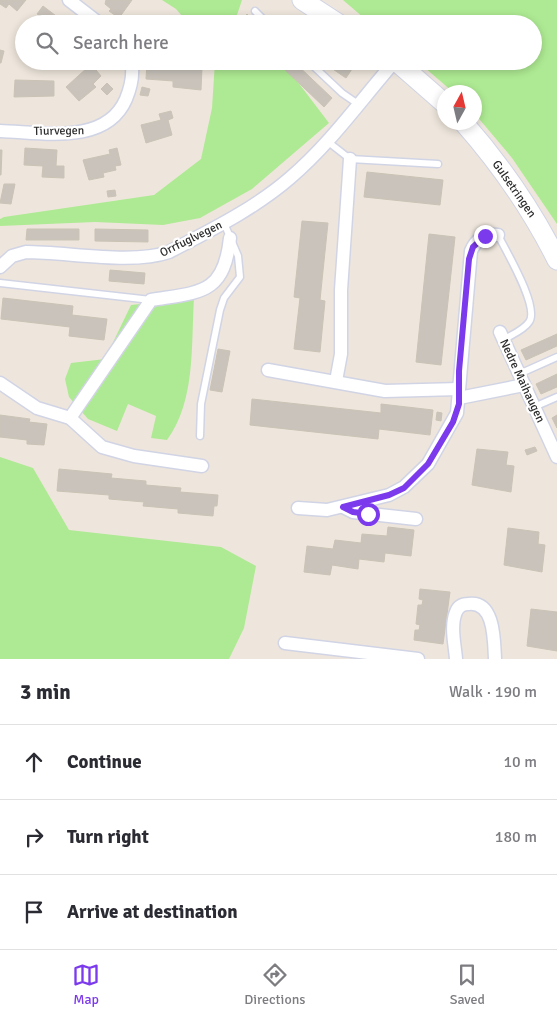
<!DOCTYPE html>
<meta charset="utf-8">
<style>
:root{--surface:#fff;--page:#f7f7f7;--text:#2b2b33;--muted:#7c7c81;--line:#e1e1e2;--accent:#7c3aed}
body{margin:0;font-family:Signika,sans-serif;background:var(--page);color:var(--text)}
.compass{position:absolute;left:437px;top:85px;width:45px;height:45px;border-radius:50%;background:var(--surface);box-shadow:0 2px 8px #0003;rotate:8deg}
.stop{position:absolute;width:15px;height:15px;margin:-11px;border:4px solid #7c3aed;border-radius:50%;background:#fff}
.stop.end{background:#7c3aed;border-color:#fff;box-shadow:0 1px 5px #0008}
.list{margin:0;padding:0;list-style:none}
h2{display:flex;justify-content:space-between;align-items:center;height:65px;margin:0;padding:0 20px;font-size:21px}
h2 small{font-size:16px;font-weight:400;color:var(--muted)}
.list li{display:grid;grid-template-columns:32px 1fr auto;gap:15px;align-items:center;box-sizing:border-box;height:75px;padding:0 20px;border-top:1px solid var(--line)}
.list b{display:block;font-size:19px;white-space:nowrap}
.list em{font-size:16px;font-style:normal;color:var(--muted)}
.icon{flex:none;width:28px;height:28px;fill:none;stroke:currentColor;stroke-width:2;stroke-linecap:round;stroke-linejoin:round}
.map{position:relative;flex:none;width:557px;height:659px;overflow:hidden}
.search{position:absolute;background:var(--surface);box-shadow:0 2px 8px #0003;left:15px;right:15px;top:15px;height:55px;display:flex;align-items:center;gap:12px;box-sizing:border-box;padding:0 18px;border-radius:28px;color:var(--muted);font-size:19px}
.sheet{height:290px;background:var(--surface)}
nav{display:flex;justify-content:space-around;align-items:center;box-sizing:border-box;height:70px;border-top:1px solid var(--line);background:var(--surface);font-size:14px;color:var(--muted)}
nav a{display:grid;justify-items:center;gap:2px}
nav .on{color:var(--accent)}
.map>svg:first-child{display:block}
.green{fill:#aeea93}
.building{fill:#c9c3bb;stroke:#cac3b5}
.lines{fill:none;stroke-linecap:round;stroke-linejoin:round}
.lane-casing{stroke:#d1d4e5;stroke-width:9}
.street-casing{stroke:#d1d4e5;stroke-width:15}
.secondary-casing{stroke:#d1d4e5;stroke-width:21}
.lane{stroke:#fff;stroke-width:6}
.street{stroke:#fff;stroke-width:12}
.secondary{stroke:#fff;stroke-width:19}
.route{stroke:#7c3aed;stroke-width:6}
.labels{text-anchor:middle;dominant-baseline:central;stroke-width:4.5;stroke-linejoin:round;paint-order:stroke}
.street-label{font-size:12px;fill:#2b2b2b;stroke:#fff}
</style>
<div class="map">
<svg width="557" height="659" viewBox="0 0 557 659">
<rect width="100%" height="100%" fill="#eee6dc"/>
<g class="green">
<polygon points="162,0 242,0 235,21 237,24 189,24 176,9"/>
<polygon points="343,0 557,0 557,224 512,158 475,114 474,92 453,92 417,61 533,61 533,24 371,24"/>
<polygon points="215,61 276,61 297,81 329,123 252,189 200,218 163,225 95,222 0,226 0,219 4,217 154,195 201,159 212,108"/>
<path d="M194 298C191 344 196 401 167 440L151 438 156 416 128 404 117 431 88 419 69 397 65 379 71 363 105 359 131 305Z"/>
<polygon points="0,457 33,468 69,530 221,547 256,566 244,628 229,659 0,659"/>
</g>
<g class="building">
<polygon points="0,0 26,0 17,11 9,4 6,8 0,4"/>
<polygon points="106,0 132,0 119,18 109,11 111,9 105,4"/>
<polygon points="43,6 60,19 68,24 40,24 36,21 40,16 37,14"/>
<polygon points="247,14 257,24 240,24"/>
<polygon points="0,50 4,51 1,63 0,63"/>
<polygon points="85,61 96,61 101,66 96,70 101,76 93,84 96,87 79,101 66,87 88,67 84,63"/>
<polygon points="285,61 293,61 332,98 324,107 281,66"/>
<polygon points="321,61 341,61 352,69 346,78"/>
<polygon points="147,63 202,67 201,90 173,87 173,81 146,79"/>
<polygon points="15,80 54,81 54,96 14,97"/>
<polygon points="107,83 113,89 107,95 101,89"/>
<polygon points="142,87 150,89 148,96 140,95"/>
<polygon points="171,111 173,118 168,120 172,135 146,143 141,125 161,120 159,114"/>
<polygon points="25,148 57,150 56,166 64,166 64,178 42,177 43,166 24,165"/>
<polygon points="117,148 121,165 115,166 116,170 103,173 104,177 89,180 83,160 110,154 109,150"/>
<polygon points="0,150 2,150 1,175 0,175"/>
<polygon points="367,172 443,180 440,205 364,197"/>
<polygon points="4,184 15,184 11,204 0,203"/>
<polygon points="115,190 116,196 108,197 107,191"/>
<polygon points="302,221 328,223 320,300 325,301 320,352 294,349 300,298 294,297"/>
<polygon points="27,229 79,229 79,240 26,240"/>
<polygon points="95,229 148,230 148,242 95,241"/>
<polygon points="429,234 455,237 441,365 416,362"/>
<polygon points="110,270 145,273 144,284 109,281"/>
<polygon points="3,298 73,306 72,315 107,319 104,340 69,336 70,327 1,319"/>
<polygon points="557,334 557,346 526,360 521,350"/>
<polygon points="218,349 230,351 222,392 210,390"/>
<polygon points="557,374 557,387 541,394 536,384"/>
<polygon points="252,399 381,413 381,404 433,410 430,435 379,429 378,439 250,425"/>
<polygon points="437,412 442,413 441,421 436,420"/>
<polygon points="0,415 30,419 29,422 47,424 44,445 27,444 27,440 0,437"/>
<polygon points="557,415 557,428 552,418"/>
<polygon points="535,447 537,451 527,455 525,450"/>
<polygon points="477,449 508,452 506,465 514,466 511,492 472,485"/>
<polygon points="59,469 112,474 111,478 146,481 146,485 181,488 180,492 218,495 217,506 214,506 213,516 178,513 178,509 143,506 144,502 109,499 109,495 57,491"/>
<polygon points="388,527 414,530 411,556 385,553 384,562 359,559 358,569 332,565 330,575 304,572 307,546 333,549 335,540 361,543 362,534 387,536"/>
<polygon points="508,528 539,532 538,544 545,545 542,572 504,565"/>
<polygon points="420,589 450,592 443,644 414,640 415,630 419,630 420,625 416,624 418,605 422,605 423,600 419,599"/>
<polygon points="531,609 557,612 557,651 527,646"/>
</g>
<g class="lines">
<defs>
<g id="lane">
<polyline points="255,11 268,24"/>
<polyline points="308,61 342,93 358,104"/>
<polyline points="327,141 350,159 438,164"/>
<path d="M498 235C506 251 540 308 529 322 524 330 511 335 503 340"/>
<polyline points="0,283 151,300"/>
<polyline points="519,374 557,357"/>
<polyline points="534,407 557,397"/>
<polyline points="200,436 201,404 220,310 224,298 240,277 238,256 224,223"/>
</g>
<g id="street">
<polyline points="69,0 100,24"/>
<path d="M0 131C41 132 106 146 126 99 131 87 134 74 131 61"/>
<path d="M0 267 12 256 26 252C68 252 132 265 169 252 211 230 254 209 290 178 330 144 361 100 395 61"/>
<polyline points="500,332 557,457"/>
<polyline points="268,370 385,391 459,389"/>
<polyline points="336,381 341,354 341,290 350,159"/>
<polyline points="0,383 37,408 70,418 102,447 134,456 202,466"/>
<polyline points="459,398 524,385"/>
<path d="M70 418 151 300C200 292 224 295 230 238"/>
<polyline points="343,507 353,512 416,519"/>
<path d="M298 508 327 510 389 495 404 487 428 464 457 413 471 251C476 239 485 234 498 235"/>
<polyline points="285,643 418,659"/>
<path d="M456 659C455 645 450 626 456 612 458 607 462 604 468 604 495 600 494 641 495 659"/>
</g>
<g id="secondary">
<polyline points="302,0 339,24"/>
<polyline points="396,61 444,103"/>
<path d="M463 122C501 165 532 210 557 260"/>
</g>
</defs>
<use href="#lane" class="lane-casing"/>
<use href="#street" class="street-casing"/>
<use href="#secondary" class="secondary-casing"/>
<use href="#lane" class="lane"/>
<use href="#street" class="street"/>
<use href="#secondary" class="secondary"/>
</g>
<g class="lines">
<polyline class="route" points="368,514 353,512 343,507 389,495 404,488 428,464 453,422 459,404 459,371 469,259 473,247 485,236"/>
</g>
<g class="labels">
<g class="street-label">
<text transform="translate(59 131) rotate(-1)">Tiurvegen</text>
<text transform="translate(514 189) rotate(55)">Gulsetringen</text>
<text transform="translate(191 239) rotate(-26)">Orrfuglvegen</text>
<text transform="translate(522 381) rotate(65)">Nedre Maihaugen</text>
</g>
</g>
</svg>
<svg class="compass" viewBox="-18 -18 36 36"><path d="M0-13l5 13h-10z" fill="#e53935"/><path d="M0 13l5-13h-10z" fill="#7c7c81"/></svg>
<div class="stop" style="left:368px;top:514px"></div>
<div class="stop end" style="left:485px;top:236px"></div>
<div class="search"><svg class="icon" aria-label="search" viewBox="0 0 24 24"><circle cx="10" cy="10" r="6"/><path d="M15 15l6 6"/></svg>Search here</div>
</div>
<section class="sheet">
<h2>3 min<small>Walk · 190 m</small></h2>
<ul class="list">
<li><svg class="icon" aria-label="ahead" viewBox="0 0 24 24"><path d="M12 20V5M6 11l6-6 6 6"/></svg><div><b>Continue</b></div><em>10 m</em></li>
<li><svg class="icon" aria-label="right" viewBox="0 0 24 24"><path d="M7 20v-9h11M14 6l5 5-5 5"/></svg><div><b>Turn right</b></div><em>180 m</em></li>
<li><svg class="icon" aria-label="arrive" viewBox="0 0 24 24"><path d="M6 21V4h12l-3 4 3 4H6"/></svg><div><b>Arrive at destination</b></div></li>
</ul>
</section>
<nav>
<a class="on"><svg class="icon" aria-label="map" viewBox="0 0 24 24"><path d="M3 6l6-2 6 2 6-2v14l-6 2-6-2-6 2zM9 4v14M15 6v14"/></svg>Map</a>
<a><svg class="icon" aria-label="directions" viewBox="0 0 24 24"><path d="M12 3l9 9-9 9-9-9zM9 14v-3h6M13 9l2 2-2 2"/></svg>Directions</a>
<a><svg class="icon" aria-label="saved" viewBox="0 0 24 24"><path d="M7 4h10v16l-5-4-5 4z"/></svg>Saved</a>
</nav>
